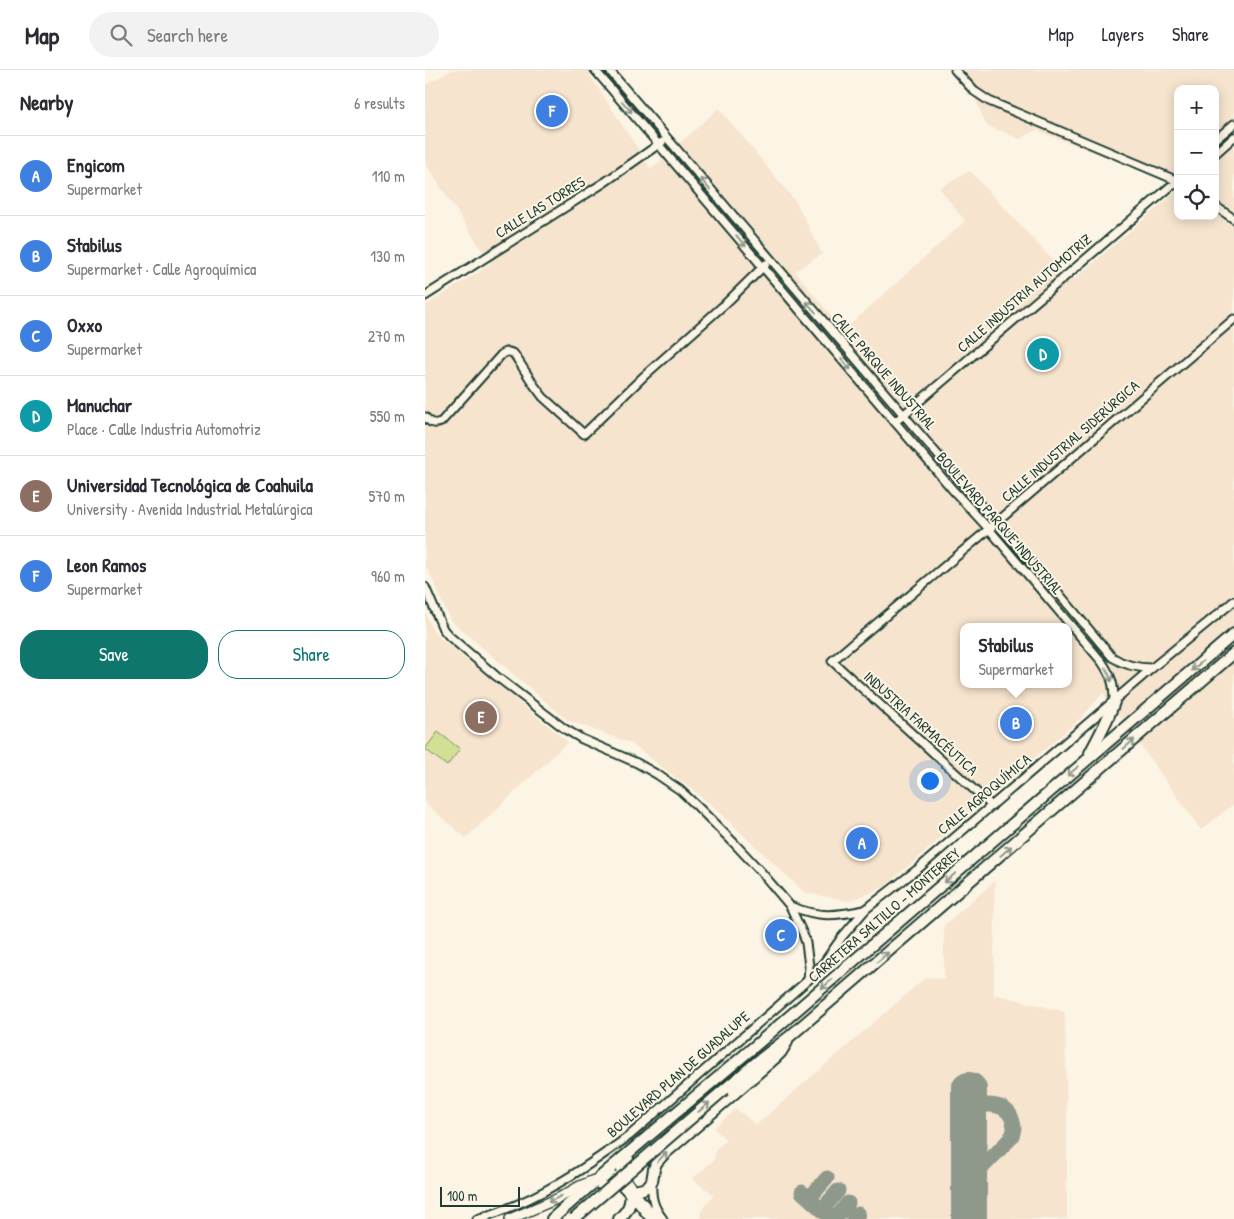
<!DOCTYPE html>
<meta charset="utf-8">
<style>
:root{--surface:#fff;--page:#f2f2f3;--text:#2b2b33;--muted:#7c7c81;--line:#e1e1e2;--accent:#0f766e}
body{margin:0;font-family:"Patrick Hand",sans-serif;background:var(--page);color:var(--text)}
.controls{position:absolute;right:15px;top:15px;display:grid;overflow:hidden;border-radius:10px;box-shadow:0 2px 12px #0003}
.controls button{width:45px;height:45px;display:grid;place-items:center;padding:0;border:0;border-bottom:1px solid var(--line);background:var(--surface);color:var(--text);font:25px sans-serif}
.scale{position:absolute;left:15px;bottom:12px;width:80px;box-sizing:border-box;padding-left:5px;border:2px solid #1f3d34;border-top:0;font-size:14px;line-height:18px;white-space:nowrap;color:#1f3d34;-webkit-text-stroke:4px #fcf5e5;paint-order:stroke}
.you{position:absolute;left:504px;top:710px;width:18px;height:18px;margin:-12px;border:4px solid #fff;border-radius:50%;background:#1a73e8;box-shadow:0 0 0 8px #1a73e833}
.badge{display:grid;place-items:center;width:32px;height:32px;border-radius:50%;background:var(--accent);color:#fff;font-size:16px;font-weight:700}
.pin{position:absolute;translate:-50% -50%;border:2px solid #fff;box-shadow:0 1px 5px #0006}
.popup{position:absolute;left:535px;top:553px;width:112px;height:65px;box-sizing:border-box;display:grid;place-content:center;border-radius:10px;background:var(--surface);filter:drop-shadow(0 1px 4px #0005);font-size:16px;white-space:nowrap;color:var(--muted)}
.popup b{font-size:19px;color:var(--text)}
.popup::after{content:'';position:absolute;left:50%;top:100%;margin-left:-10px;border:10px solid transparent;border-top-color:var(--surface)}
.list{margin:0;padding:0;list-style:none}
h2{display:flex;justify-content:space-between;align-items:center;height:65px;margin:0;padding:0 20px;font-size:21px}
h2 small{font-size:16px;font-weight:400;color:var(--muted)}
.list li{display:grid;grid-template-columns:32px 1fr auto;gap:15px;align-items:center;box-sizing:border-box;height:80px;padding:0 20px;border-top:1px solid var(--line)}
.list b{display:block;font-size:19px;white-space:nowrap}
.list p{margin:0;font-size:16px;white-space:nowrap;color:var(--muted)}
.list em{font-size:16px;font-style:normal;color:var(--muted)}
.actions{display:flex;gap:10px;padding:15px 20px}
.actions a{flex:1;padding:11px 0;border:1px solid var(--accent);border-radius:20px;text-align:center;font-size:18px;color:var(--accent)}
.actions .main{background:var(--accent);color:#fff}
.icon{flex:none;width:28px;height:28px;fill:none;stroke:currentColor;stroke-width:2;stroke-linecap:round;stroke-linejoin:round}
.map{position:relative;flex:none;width:809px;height:1149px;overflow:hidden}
header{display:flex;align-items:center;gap:30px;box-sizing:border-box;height:70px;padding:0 25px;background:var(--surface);border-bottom:1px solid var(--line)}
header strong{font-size:24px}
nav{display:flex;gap:28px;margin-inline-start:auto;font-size:18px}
.search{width:350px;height:45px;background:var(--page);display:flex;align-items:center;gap:12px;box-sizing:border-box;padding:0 18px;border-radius:28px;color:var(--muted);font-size:19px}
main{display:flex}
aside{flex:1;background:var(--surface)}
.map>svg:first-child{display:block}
.built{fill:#f6e4ce;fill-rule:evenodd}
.green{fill:#d1e094;stroke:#788e64}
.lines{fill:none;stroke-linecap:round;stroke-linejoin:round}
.taxiway{stroke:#8e998c;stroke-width:15}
.runway{stroke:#8e998c;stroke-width:36}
.minor-casing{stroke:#1f3d34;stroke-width:11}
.major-casing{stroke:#1f3d34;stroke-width:12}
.highway-casing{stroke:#1f3d34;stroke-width:14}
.minor{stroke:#fcf5e5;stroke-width:7}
.major{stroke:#fcf5e5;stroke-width:9}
.highway{stroke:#fcf5e5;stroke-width:10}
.highway-bridge-casing{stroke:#1f3d34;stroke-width:14;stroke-linecap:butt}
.highway-bridge{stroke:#fcf5e5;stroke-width:10}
.oneway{stroke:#8e998c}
.labels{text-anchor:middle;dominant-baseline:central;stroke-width:4;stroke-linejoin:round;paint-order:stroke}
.street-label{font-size:15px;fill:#1f3d34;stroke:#fcf5e5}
</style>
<header>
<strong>Map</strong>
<div class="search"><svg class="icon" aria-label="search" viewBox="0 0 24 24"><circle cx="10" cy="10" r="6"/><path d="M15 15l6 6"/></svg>Search here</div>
<nav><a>Map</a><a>Layers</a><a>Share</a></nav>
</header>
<main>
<aside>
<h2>Nearby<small>6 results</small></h2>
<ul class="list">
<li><span class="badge" style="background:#3f7fe0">A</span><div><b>Engicom</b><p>Supermarket</p></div><em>110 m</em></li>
<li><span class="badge" style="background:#3f7fe0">B</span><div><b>Stabilus</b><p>Supermarket · Calle Agroquímica</p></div><em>130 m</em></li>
<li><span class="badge" style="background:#3f7fe0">C</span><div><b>Oxxo</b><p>Supermarket</p></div><em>270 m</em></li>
<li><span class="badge" style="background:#0f9aa8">D</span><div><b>Manuchar</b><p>Place · Calle Industria Automotriz</p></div><em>550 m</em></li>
<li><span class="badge" style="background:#8d6e63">E</span><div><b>Universidad Tecnológica de Coahuila</b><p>University · Avenida Industrial Metalúrgica</p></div><em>570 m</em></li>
<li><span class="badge" style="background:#3f7fe0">F</span><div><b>Leon Ramos</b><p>Supermarket</p></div><em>960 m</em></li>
</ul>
<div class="actions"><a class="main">Save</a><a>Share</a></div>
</aside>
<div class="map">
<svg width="809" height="1149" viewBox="0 0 809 1149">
<rect width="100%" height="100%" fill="#fcf5e5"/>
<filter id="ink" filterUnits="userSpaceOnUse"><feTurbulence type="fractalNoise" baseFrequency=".02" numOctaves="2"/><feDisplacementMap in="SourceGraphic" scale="10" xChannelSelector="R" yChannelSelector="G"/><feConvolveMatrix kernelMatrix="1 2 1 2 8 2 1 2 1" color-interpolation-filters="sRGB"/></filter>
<g filter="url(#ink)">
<g class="built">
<path d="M27 0H169L164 4 226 99 294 38 371 132 397 184 370 201 418 261 540 151 514 118 545 101 647 211 753 120V146H790V19H753V115L611 60 595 69 561 55 547 21 534 0H809V734L776 760 678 623 655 649 459 817 424 831 380 823 283 732 207 674 142 650 25 550 4 501 0 497V236L66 194 0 93V15ZM538 557H644V614H538Z"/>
<polygon points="0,540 7,559 15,568 143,672 41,768 0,733"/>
<polygon points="570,811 569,924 640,942 642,1053 642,1149 276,1149 276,1142 278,1138 289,1125 267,1109 289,1090 291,1079 301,1070 289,1058 311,1039 331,1055 500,908 506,907 519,909 519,855"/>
</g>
<polygon class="green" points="13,662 35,679 22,696 0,679"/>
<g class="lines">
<g class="taxiway">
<path d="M544 1035C560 1035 583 1031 588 1052 590 1059 589 1064 584 1070L548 1107 546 1111 544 1127"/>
<polyline points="377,1122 407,1149"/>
<polyline points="387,1131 387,1127 388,1124 402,1108"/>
<polyline points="400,1143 401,1135 413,1121"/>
<polyline points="412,1149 413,1145 423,1133"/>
<polyline points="428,1149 433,1144"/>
</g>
<polyline class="runway" points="544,1020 544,1149"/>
<defs>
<g id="minor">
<path d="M170 0 527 419 564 459 677 592C687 607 689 614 689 632"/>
<path d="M184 0 571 453 630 519 687 587C699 595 713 598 727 598"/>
<polyline points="530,0 549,21 564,31 753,111"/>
<polyline points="790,70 809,54"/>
<polyline points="790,84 809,67"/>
<polyline points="790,136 809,149"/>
<polyline points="0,226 180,112 237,72"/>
<path d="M0 347C5 352 8 355 16 352L76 285C80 281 84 281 89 284L109 315 118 327 159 364 219 306 300 234 341 194"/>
<polyline points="470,352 746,116 753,114"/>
<polyline points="0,517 18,559 24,566 71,606 140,659 157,669 212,693 233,705 255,720 273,737 309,773 337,803 365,836 378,864 381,873 384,896 383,910"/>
<polyline points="567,736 407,591 564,459 809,249"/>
<path d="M365 836C395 848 409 846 440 840"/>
<path d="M227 1111C226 1127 228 1136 238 1149"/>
<polyline points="209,1121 232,1149"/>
<polyline points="206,1125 225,1149"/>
<path d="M52 1149C108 1133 158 1100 204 1066L383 910 400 891 417 867 441 839 494 798 727 598 809 531"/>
</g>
<g id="major">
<polyline points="57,1149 62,1146"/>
<polyline points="85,1149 134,1128 155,1116 169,1110"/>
</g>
<g id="highway">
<path d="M665 683C674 666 683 650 689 632"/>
<polyline points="300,1019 333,991 364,967 809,583"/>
<path d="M203 1089C189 1101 200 1111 209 1121L218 1119 223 1116 227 1111 229 1099 231 1093 238 1085 350 988 356 982 362 972"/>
<path d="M175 1114 182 1108 190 1107 205 1123C207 1135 202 1141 194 1149"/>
<path d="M127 1149C196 1088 267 1030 337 970 494 835 651 698 809 564"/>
</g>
</defs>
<use href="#minor" class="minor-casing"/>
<use href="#major" class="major-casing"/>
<use href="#highway" class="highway-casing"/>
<use href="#minor" class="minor"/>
<use href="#major" class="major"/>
<use href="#highway" class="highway"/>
<defs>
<polyline id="highway-bridge" points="149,1149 300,1019"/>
</defs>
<use href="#highway-bridge" class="highway-bridge-casing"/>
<use href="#highway-bridge" class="highway-bridge"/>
</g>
<defs><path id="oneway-shaft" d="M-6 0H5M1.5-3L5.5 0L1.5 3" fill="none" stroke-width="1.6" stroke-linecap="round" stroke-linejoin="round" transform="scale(1.25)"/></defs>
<g class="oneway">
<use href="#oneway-shaft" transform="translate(202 37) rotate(49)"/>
<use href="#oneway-shaft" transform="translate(280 114) rotate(-130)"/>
<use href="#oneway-shaft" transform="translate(316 171) rotate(50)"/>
<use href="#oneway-shaft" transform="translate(386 237) rotate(-131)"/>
<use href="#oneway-shaft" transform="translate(421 294) rotate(50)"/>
<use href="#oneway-shaft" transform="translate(772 596) rotate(140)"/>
<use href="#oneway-shaft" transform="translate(684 605) rotate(67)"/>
<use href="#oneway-shaft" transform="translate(704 674) rotate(-41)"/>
<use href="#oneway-shaft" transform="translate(648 701) rotate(139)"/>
<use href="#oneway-shaft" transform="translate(581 781) rotate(-41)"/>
<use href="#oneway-shaft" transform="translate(525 808) rotate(139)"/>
<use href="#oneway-shaft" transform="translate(458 887) rotate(-41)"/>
<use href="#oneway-shaft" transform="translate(402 914) rotate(139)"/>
<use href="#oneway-shaft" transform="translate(279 1037) rotate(-41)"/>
<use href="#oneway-shaft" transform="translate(237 1087) rotate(-48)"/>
<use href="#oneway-shaft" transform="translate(130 1129) rotate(154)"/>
</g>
</g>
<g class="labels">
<g class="street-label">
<text transform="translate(115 137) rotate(-32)">CALLE LAS TORRES</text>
<text transform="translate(599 223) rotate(-41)">CALLE INDUSTRIA AUTOMOTRIZ</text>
<text transform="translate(459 301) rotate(49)">CALLE PARQUE INDUSTRIAL</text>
<text transform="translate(645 371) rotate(-41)">CALLE INDUSTRIAL SIDERÚRGICA</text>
<text transform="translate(575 453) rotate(49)">BOULEVARD PARQUE INDUSTRIAL</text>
<text transform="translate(496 653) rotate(42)">INDUSTRIA FARMACÉUTICA</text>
<text transform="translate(559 724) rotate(-40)">CALLE AGROQUÍMICA</text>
<text transform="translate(459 845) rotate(-41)">CARRETERA SALTILLO - MONTERREY</text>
<text transform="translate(253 1004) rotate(-41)">BOULEVARD PLAN DE GUADALUPE</text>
</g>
</g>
</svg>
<div class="controls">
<button>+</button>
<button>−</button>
<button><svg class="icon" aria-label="locate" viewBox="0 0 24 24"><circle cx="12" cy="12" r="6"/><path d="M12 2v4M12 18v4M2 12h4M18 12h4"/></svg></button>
</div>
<div class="scale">100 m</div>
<div class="you"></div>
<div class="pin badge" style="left:437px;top:773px;background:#3f7fe0">A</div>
<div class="pin badge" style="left:591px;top:653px;background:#3f7fe0">B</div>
<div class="popup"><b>Stabilus</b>Supermarket</div>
<div class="pin badge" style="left:356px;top:865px;background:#3f7fe0">C</div>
<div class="pin badge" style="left:618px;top:284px;background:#0f9aa8">D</div>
<div class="pin badge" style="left:56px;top:647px;background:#8d6e63">E</div>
<div class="pin badge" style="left:127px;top:41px;background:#3f7fe0">F</div>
</div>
</main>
